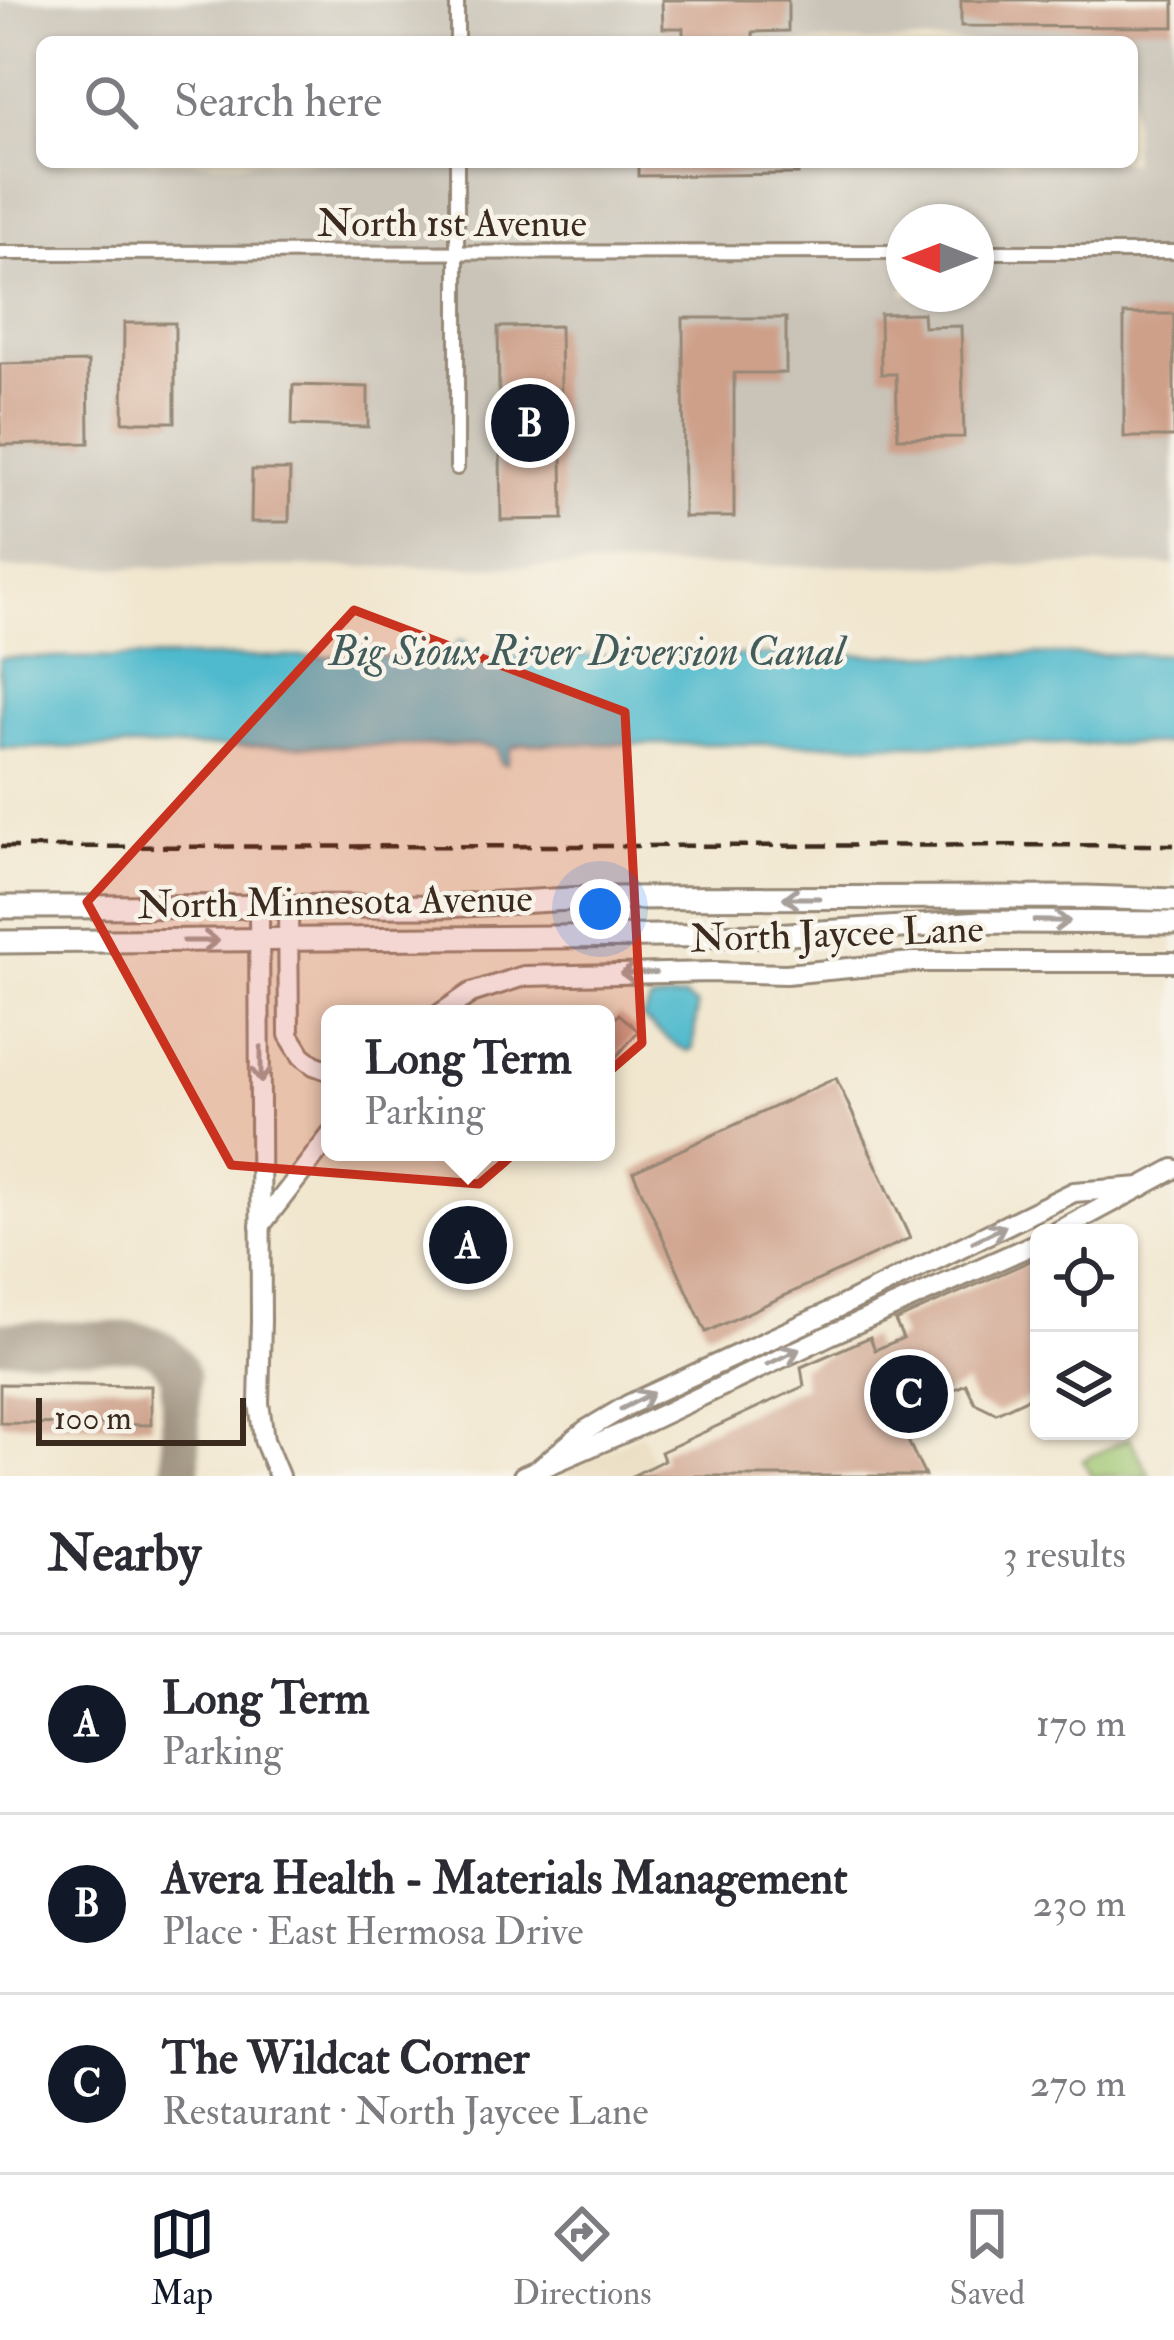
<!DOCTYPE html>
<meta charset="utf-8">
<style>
:root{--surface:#fff;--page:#f2f2f3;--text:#2b2b33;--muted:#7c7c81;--line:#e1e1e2;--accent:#111827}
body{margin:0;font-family:"IM FELL Double Pica",serif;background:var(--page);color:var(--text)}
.controls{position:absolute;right:36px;bottom:36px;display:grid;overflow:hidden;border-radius:18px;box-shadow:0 3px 9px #0004}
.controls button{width:108px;height:108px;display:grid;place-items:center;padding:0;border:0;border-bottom:3px solid var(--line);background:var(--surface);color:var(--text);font:60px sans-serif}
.compass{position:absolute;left:886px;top:204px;width:108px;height:108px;border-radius:50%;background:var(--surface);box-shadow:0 3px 9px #0004;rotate:270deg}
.scale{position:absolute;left:36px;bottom:30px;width:210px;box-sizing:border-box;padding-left:12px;border:6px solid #3b2a1e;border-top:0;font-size:33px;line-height:42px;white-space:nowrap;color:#3b2a1e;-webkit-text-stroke:9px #f7f3e8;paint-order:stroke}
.you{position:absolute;left:600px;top:909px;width:42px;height:42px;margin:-30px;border:9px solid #fff;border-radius:50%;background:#1a73e8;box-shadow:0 0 0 18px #1a73e833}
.badge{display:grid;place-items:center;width:78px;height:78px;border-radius:50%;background:var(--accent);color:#fff;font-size:39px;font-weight:700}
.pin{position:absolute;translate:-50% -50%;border:6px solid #fff;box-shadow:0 3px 12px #0006}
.popup{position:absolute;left:321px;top:1005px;width:294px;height:156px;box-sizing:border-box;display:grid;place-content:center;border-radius:18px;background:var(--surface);filter:drop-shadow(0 3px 9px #0005);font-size:39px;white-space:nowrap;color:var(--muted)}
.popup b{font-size:45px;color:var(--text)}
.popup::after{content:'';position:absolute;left:50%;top:100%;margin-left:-24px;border:24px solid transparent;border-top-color:var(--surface)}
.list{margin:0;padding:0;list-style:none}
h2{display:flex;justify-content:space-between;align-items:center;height:156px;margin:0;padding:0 48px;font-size:51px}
h2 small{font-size:39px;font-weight:400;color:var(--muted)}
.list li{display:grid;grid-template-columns:78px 1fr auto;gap:36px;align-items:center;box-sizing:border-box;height:180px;padding:0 48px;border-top:3px solid var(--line)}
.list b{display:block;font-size:45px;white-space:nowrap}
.list p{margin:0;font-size:39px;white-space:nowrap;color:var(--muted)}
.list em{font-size:39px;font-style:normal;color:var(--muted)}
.icon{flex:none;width:66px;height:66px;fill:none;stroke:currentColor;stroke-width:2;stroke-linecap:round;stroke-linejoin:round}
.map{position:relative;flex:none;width:1174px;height:1476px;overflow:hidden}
.search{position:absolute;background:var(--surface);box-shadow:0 3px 9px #0004;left:36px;right:36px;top:36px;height:132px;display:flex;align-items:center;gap:30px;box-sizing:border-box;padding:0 42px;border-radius:18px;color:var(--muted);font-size:45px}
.sheet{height:696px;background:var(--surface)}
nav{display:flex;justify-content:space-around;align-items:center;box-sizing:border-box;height:168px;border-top:3px solid var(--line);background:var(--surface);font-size:33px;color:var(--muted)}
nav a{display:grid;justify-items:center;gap:6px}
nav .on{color:var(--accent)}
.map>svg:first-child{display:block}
.built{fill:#e8d9ba}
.industrial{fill:#c9c3b8;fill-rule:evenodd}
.green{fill:#9fc672;stroke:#6d7848;stroke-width:3}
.water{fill:#50bacd;stroke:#467276;stroke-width:3}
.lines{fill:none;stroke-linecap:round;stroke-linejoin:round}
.taxiway{stroke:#968876;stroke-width:39}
.building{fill:#cea08a}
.minor-casing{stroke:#968876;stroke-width:18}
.secondary-casing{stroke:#968876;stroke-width:24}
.primary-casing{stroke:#968876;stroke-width:27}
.minor{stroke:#fff;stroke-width:12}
.secondary{stroke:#fff;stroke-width:18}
.primary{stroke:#fff;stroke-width:21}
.rail{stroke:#3b2a1e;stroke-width:4.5;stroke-dasharray:18 9;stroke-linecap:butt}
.oneway{stroke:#a79f9a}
.marked{fill:#c8321e;fill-opacity:0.2;stroke:#c8321e;stroke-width:9;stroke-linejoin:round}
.labels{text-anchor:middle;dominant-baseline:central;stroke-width:9;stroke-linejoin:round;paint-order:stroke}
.street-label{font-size:39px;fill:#3b2a1e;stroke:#f7f3e8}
.water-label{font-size:42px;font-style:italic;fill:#425c5b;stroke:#f7f3e8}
</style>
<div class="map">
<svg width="1174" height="1476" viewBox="0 0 1174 1476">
<rect width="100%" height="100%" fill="#f7f3e8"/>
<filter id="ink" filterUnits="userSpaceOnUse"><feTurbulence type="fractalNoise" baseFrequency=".00833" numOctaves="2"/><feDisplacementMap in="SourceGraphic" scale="24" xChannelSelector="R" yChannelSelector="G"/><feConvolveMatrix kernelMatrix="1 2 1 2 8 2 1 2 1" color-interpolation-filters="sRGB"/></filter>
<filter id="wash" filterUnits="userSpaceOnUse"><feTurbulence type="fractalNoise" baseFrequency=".004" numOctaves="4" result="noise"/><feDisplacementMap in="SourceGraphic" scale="48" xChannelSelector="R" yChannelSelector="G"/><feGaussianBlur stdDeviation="2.7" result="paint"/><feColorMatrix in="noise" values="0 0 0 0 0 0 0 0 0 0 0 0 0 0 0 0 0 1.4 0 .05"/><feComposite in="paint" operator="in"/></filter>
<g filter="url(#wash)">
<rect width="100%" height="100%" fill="#f1e6ce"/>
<polygon class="built" points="642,1434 659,1476 554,1476"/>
<path class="industrial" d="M0 0H1174V565L0 568ZM42 42H1132V162H42ZM904 222H976V294H904Z"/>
<polygon class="green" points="1130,1438 1150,1476 1091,1476 1083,1460"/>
<g class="water">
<polygon points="458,641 465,641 469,656 1174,654 1174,744 523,744 511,748 507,764 501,764 496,748 479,745 0,748 0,658 453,656"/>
<polygon points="684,997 697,1006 693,1048 688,1051 674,1044 642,1018 651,1001"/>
</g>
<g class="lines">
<path class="taxiway" d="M0 1341H134C156 1344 172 1355 180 1376L181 1476"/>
</g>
<g id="blocks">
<g class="building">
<polygon points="662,0 788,0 788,31 753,32 753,42 683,42 683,28 663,28"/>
<polygon points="961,0 1174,0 1174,27 961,26"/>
<polygon points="638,162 797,162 798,174 638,176"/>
<polygon points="923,313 924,327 961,326 964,437 898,438 896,374 881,374 880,314"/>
<rect x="1124" y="314" width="50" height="123"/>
<polygon points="683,318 786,318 786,373 734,373 734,517 684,517"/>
<polygon points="124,323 175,323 175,422 123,422"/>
<polygon points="560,326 563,519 501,520 498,327"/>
<polygon points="88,362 89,443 0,445 0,364"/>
<polygon points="293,385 368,387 368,427 292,425"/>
<polygon points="252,470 290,470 289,522 251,522"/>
<polygon points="619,1014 638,1031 606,1070 606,1030"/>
<polygon points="836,1078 910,1238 706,1332 633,1172"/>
<polygon points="1039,1257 1039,1393 996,1413 975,1403 966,1384 896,1416 925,1476 632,1476 664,1460 661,1452 804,1386 801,1367 870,1337 875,1350 903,1338 895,1321"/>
<polygon points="0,1384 151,1386 151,1425 0,1423"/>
</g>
</g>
</g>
<g filter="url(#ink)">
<use href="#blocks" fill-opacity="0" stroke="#968876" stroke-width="3"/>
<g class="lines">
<defs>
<g id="minor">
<polyline points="457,42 457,0"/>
<polyline points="457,162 457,468"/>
<polyline points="976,252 1174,252"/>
<polyline points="0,253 904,252"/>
</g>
<g id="secondary">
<polyline points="259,906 261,1321 259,1403 264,1440 279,1476"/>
<polyline points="288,906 289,1035 302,1056 314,1065 330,1071"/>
<polyline points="440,1014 471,993 524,976 713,972 786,974 912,962 1174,962"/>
<polyline points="260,1226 330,1136"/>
<polyline points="1055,1233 1174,1169"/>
<polyline points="541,1467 586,1430 628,1405 821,1316 1074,1192 1141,1187"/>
<polyline points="523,1476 632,1429 830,1335 1039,1242"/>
</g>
<g id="primary">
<polyline points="0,907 446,906 587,898 1086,897 1174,900"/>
<polyline points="0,942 773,935 982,922 1174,923"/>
</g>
</defs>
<use href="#minor" class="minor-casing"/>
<use href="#secondary" class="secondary-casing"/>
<use href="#primary" class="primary-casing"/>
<use href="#minor" class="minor"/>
<use href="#secondary" class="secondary"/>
<use href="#primary" class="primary"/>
<polyline class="rail" points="0,847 1174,845"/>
</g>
<defs><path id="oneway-shaft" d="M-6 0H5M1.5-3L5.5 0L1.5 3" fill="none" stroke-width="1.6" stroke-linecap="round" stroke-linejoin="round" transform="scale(3)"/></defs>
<g class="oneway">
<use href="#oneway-shaft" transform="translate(801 898) rotate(180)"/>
<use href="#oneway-shaft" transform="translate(1052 921) rotate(1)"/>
<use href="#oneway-shaft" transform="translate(201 941)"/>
<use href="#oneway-shaft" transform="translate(638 973) rotate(179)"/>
<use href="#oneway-shaft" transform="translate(261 1065) rotate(90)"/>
<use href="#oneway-shaft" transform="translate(989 1234) rotate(-26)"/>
<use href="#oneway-shaft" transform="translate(783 1357) rotate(-25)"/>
<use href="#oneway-shaft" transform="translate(637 1401) rotate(-27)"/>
</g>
</g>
<path class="marked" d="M354 610 625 712 642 1043 479 1184 231 1165 87 902Z"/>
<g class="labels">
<g class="street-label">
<text x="452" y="223">North 1st Avenue</text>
<text transform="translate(335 902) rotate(-1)">North Minnesota Avenue</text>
<text transform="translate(837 934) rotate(-2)">North Jaycee Lane</text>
</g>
<g class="water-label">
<text x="587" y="652">Big Sioux River Diversion Canal</text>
</g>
</g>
</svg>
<div class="controls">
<button><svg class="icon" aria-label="locate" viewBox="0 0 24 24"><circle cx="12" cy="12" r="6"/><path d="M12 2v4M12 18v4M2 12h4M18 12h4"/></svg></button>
<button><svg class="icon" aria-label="layers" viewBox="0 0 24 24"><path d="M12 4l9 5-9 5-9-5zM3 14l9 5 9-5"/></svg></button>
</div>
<svg class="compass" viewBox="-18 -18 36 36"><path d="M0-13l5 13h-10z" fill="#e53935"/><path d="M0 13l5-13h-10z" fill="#7c7c81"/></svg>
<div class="scale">100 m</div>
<div class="you"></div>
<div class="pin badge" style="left:468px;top:1245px">A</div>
<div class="popup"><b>Long Term</b>Parking</div>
<div class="pin badge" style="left:530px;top:423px">B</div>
<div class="pin badge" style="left:909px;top:1394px">C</div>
<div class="search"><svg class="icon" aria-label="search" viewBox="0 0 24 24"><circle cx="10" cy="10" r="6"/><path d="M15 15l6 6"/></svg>Search here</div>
</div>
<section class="sheet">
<h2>Nearby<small>3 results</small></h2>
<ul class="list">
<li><span class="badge">A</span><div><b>Long Term</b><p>Parking</p></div><em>170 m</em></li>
<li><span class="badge">B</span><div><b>Avera Health - Materials Management</b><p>Place · East Hermosa Drive</p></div><em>230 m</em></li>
<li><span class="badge">C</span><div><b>The Wildcat Corner</b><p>Restaurant · North Jaycee Lane</p></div><em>270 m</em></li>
</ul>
</section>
<nav>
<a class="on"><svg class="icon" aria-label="map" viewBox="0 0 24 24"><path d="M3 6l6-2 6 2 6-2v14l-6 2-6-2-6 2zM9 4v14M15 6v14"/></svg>Map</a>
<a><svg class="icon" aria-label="directions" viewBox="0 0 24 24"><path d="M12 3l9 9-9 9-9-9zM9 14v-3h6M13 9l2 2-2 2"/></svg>Directions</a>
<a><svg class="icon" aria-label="saved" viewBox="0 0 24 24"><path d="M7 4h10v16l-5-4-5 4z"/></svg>Saved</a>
</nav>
